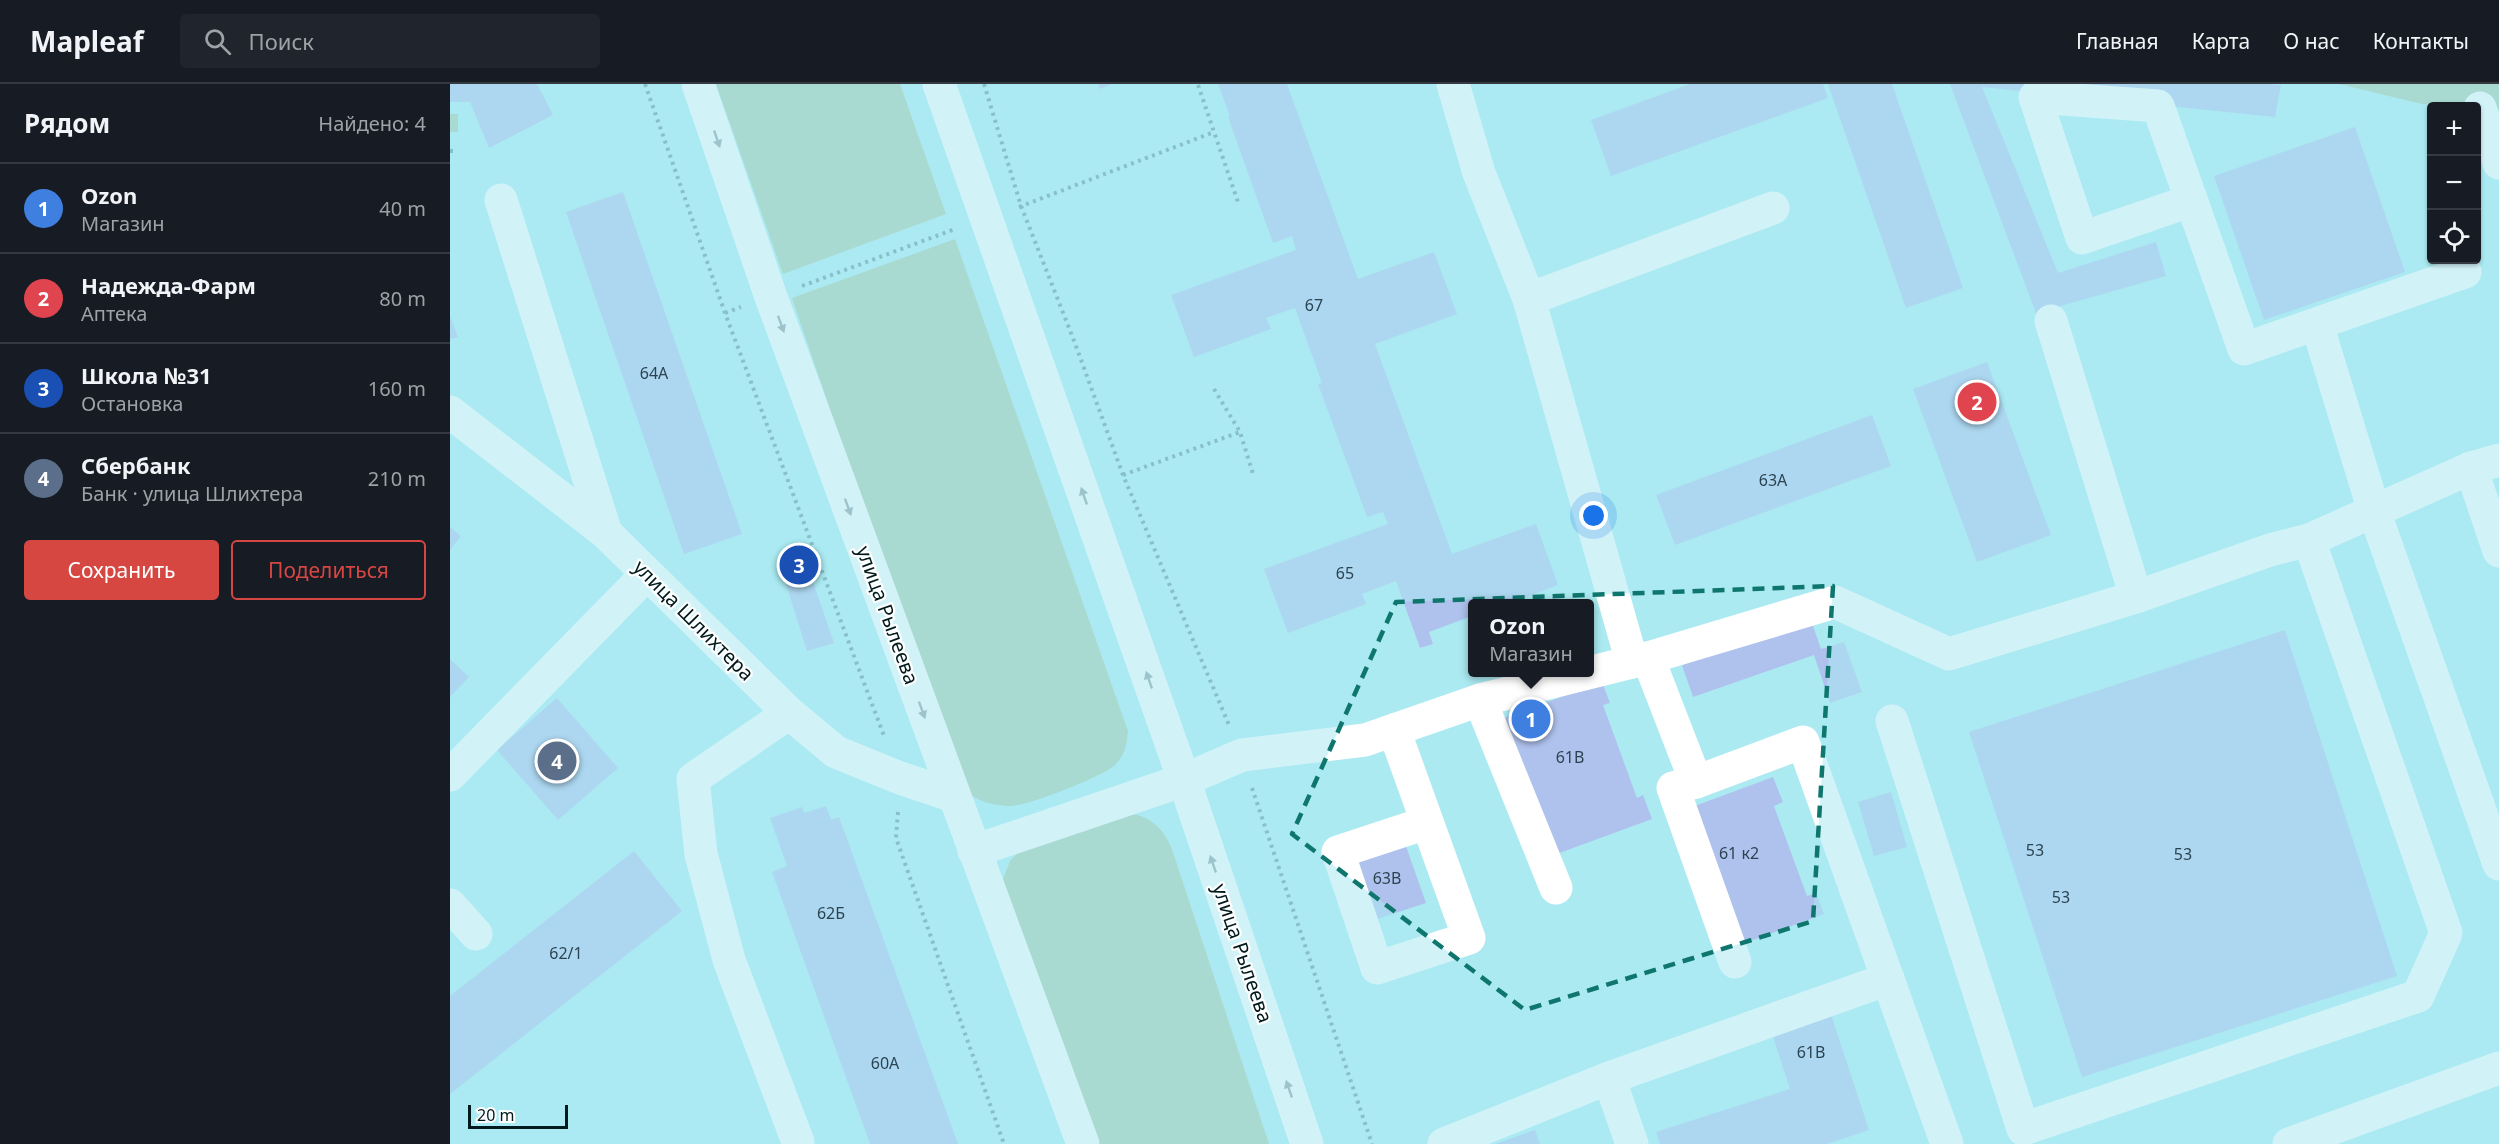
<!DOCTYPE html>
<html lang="ru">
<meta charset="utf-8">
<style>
:root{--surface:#171b24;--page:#20242c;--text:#f1f3f6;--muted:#9ea1a6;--line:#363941;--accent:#d64742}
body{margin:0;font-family:"Noto Sans",sans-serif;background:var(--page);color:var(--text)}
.controls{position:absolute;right:18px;top:18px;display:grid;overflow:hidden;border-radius:6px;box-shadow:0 2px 4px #0004}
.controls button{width:54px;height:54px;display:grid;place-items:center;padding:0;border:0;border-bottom:2px solid var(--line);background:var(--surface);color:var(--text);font:30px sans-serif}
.scale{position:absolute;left:18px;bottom:15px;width:100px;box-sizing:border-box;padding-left:6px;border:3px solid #011a1d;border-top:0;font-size:16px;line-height:21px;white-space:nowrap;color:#011a1d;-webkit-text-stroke:4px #fefefe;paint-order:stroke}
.you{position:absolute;left:1144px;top:432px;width:21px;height:21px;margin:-15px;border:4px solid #fff;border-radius:50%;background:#1a73e8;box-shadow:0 0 0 9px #1a73e833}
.badge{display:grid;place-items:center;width:39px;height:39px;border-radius:50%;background:var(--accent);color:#fff;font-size:20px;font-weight:700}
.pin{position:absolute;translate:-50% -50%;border:3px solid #fff;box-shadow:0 2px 6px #0006}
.popup{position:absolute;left:1018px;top:515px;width:126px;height:78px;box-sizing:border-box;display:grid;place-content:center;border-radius:6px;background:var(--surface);filter:drop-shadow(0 2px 4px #0005);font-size:20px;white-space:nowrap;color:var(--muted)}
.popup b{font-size:22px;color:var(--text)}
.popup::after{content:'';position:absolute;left:50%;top:100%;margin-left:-12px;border:12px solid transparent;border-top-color:var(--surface)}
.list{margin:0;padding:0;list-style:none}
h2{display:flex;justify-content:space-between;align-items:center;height:78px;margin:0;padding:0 24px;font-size:26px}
h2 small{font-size:20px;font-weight:400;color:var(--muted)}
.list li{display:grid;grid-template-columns:39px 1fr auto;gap:18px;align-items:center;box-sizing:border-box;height:90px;padding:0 24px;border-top:2px solid var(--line)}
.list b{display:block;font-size:22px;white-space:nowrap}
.list p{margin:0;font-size:20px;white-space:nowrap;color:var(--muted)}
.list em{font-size:20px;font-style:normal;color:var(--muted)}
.actions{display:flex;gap:12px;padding:18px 24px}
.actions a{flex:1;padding:14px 0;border:2px solid var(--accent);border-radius:6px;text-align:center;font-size:21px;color:var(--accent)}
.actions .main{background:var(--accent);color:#fff}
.icon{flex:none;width:33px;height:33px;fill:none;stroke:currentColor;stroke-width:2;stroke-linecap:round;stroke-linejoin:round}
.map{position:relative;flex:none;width:2049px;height:1060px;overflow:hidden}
header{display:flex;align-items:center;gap:36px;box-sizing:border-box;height:84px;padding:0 30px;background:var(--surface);border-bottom:2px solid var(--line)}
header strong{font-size:28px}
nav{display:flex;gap:33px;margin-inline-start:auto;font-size:21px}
.search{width:420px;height:54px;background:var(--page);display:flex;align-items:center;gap:15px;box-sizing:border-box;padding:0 21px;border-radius:6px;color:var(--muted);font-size:22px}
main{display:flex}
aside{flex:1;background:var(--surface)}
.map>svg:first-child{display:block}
.green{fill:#a7c8a9}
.building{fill:#afc2ed}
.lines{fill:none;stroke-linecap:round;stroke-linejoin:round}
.path{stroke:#618e94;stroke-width:4;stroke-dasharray:3 4.5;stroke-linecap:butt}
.minor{stroke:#fff;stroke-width:33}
.major{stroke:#fff;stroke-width:33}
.oneway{fill:#8d9899}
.marked{fill:none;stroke:#0f766e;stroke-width:4.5;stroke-dasharray:12 8;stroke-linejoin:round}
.labels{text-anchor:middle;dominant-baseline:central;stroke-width:4.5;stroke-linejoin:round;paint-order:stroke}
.number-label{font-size:16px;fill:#2c4451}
.street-label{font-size:20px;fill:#011a1d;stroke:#fefefe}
</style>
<header>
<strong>Mapleaf</strong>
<div class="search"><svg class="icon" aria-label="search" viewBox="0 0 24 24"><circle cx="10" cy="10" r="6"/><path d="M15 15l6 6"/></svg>Поиск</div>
<nav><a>Главная</a><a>Карта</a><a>О нас</a><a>Контакты</a></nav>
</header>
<main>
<aside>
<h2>Рядом<small>Найдено: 4</small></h2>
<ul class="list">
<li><span class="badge" style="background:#3f7fe0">1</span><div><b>Ozon</b><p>Магазин</p></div><em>40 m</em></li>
<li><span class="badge" style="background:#e0444e">2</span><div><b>Надежда-Фарм</b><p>Аптека</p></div><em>80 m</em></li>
<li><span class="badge" style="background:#1a4fb4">3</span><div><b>Школа №31</b><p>Остановка</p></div><em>160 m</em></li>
<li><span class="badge" style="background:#5c6f8a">4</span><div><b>Сбербанк</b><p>Банк · улица Шлихтера</p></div><em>210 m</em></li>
</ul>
<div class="actions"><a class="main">Сохранить</a><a>Поделиться</a></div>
</aside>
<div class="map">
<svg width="2049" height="1060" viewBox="0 0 2049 1060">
<rect width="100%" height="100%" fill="#aceaf2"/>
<g class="green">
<polygon points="266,0 450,0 496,130 333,190"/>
<polygon points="1889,0 2049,0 2049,30 2026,22 1972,20"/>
<rect x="0" y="30" width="8" height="18"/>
<path d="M505 155 678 647C677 660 675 671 665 681 652 693 580 721 562 722 551 722 536 720 526 714 514 708 509 697 503 686L342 214Z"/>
<path d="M680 729C702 734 713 744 722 765L819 1060H640L549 806 560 777 570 766Z"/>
</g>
<g class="building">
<polygon points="0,0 87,0 103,31 39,64 20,18 0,18"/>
<polygon points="648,0 662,0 650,5"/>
<polygon points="768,0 837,0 908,195 984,168 1007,230 925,260 1002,470 1086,440 1108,501 1058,520 1022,520 1022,532 979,548 983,560 970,564 946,497 912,510 916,520 838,549 814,485 938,440 933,428 917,433 868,300 872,299 845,224 816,234 821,245 744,273 721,211 846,166 842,152 823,159 778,33 780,32"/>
<polygon points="1240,0 1373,0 1378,14 1161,92 1141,36"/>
<polygon points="1378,0 1442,0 1513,204 1456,224"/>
<polygon points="1500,0 1819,0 1831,1 1825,33 1532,3 1608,189 1706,158 1716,192 1586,229"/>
<polygon points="1905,43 1955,188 1814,236 1764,92"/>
<polygon points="173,108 292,450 234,470 116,128"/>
<polygon points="0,232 8,253 0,255"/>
<polygon points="1537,278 1601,451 1527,478 1463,305"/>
<polygon points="1422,331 1441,382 1225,461 1206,411"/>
<polygon points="0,443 11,452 0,466"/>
<polygon points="360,489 384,559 357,567 335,497"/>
<polygon points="1361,536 1371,565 1394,558 1412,608 1380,619 1364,571 1243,613 1232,581"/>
<polygon points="1835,546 1947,892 1632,993 1519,648"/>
<polygon points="0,575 19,593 0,613"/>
<polygon points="1152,598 1160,619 1153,621 1187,714 1193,711 1202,735 1104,771 1054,634"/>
<polygon points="107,614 168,684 108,736 47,666"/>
<polygon points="1323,693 1333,718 1324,722 1357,812 1366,809 1374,830 1274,867 1223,730"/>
<polygon points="1441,708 1457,763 1424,772 1408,718"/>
<polygon points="376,722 381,736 389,733 508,1060 420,1060 322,788 337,782 320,734 352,723 354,729"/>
<polygon points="952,751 976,819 921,837 898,770"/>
<polygon points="184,767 232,827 0,1010 0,912"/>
<polygon points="1375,912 1419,1046 1377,1060 1210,1060 1206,1048 1340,1005 1316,931"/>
<polygon points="1085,1046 1090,1060 1045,1060"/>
</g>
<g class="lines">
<g class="path">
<polyline points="195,0 275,229 434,652"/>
<polyline points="534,0 571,122 623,254 673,391 779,641"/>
<polyline points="748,1 789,121"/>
<polyline points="0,67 7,67"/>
<polyline points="569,123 764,48"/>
<polyline points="352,202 505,145"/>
<polyline points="275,229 291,223"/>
<polyline points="764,305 790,348 804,393"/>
<polyline points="673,391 790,348"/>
<polyline points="802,704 922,1060"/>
<polyline points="448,728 446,754 554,1060"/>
</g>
<g class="minor">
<polyline points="1003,0 1029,89 1079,215 1182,578"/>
<polyline points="2030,24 2049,79"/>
<polyline points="51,116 156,449"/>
<polyline points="1740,117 1632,154 1585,13 1708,22 1794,265 2015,188"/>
<polyline points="1079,215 1323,124"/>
<polyline points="1601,237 1686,513"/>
<polyline points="1867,240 1924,427 2049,780"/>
<polyline points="0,328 156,449 339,629 386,668 450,694 504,712"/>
<polyline points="2021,384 2049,467"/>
<polyline points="1198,574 1246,698 1353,658 1497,1060"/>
<polyline points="1030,616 1106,804"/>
<polyline points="339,629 243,695 251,770 279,876 348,1058"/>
<polyline points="1442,637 1573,1045 1968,912 1996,849 1859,456"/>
<polyline points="944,646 1019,854 927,884 888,768 976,739"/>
<polyline points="0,691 197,490"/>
<polyline points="1246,698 1223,704 1285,878"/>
<polyline points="524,767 734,696 792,671 915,656 1030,616 1198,574 1385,518 1499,570 1686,513 1820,466 1859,456 2021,384 2049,376"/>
<polyline points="0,821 26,850"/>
<polyline points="994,1060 1159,994"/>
<polyline points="1182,1060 1159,994 1438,895"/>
<polyline points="1839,1060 2049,984"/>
</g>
<g class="major">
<polyline points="248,0 321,213 633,1060"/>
<polyline points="489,0 734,696 857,1060"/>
</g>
</g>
<defs><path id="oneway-solid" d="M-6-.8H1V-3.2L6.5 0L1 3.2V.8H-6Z" transform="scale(1.5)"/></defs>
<g class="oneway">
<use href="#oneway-solid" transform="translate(267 55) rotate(71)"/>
<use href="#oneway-solid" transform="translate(331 240) rotate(70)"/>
<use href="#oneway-solid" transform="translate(634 412) rotate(-109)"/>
<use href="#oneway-solid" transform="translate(398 423) rotate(70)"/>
<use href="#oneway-solid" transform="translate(699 596) rotate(-109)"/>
<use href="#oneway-solid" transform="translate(472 626) rotate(70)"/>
<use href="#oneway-solid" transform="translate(763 780) rotate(-109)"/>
<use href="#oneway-solid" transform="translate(839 1005) rotate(-109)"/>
</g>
<path d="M0 0H2049V1060H0ZM1383 502 1363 837 1075 926 842 750 946 518Z" fill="#aceaf2" fill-opacity=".55" fill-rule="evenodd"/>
<path class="marked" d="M1383 502 1363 837 1075 926 842 750 946 518Z"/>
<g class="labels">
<g class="number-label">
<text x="864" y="221">67</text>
<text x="204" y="289">64А</text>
<text x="1323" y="396">63А</text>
<text x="895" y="489">65</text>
<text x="1120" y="673">61В</text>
<text x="1585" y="766">53</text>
<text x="1289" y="769">61 к2</text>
<text x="1733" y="770">53</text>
<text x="937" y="794">63В</text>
<text x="1611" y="813">53</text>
<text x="381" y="829">62Б</text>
<text x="116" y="869">62/1</text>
<text x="1361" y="968">61В</text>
<text x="435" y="979">60А</text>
</g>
<g class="street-label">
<text transform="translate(438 531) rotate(70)">улица Рылеева</text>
<text transform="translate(244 536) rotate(45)">улица Шлихтера</text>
<text transform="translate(793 869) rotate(71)">улица Рылеева</text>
</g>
</g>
</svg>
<div class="controls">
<button>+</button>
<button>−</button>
<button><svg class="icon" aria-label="locate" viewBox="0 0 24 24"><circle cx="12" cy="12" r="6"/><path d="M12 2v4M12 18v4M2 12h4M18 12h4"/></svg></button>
</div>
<div class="scale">20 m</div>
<div class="you"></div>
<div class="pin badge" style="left:1081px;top:635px;background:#3f7fe0">1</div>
<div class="popup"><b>Ozon</b>Магазин</div>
<div class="pin badge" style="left:1527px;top:318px;background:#e0444e">2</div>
<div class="pin badge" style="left:349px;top:481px;background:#1a4fb4">3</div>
<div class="pin badge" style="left:107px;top:677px;background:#5c6f8a">4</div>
</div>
</main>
